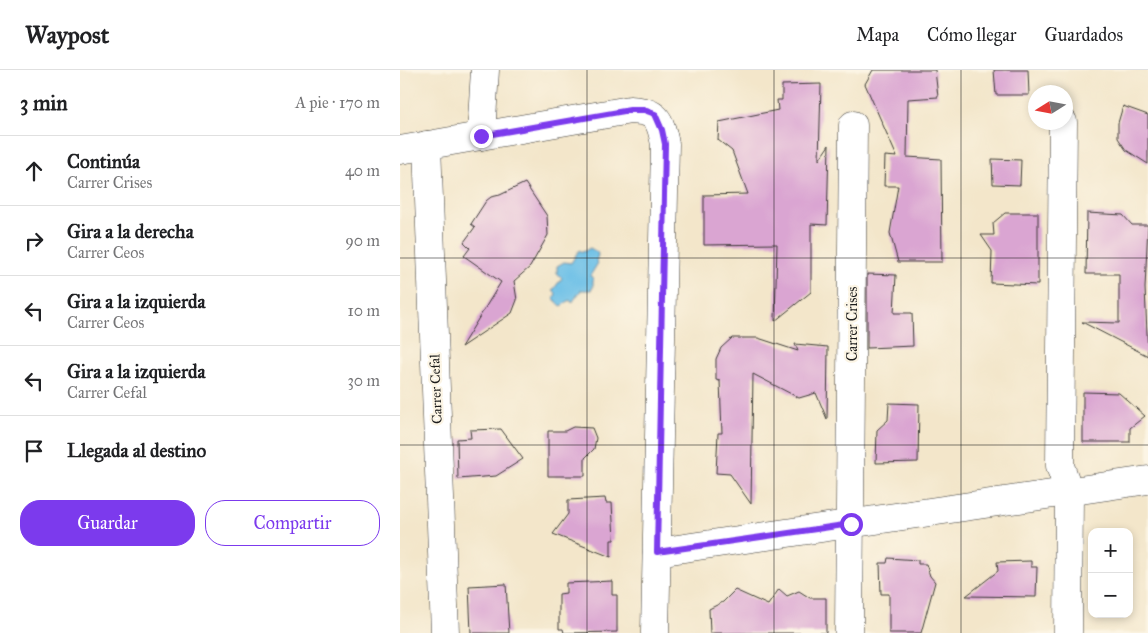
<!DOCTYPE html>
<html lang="es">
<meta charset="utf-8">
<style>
:root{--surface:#fff;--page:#f2f2f2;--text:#202124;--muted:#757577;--line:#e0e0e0;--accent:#7c3aed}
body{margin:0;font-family:"IM FELL Great Primer",serif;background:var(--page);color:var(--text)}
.controls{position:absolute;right:15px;bottom:15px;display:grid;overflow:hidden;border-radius:10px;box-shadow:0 2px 8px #0003}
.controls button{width:45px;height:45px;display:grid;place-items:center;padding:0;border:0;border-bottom:1px solid var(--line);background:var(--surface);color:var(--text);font:25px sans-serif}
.compass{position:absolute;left:628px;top:15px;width:45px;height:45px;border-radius:50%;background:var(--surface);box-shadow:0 2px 8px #0003;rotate:259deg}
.stop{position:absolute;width:15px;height:15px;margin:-11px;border:4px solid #7c3aed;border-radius:50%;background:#fff}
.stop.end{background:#7c3aed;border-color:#fff;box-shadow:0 1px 5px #0008}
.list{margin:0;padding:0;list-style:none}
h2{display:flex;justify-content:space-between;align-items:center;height:65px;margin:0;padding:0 20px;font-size:21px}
h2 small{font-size:16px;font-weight:400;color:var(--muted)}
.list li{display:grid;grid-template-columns:32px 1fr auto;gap:15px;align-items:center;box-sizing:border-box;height:70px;padding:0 20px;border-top:1px solid var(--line)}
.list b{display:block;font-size:19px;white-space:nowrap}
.list p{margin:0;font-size:16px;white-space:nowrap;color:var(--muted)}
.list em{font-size:16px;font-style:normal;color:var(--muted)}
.actions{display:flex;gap:10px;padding:15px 20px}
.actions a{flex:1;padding:11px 0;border:1px solid var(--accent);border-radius:20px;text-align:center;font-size:18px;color:var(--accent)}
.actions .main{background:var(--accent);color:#fff}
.icon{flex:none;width:28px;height:28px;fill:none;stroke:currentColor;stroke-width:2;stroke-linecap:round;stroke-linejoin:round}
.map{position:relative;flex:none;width:748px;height:563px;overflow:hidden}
header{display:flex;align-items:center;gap:30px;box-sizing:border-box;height:70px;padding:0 25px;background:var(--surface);border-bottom:1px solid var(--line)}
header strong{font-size:24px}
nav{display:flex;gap:28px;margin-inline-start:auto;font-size:18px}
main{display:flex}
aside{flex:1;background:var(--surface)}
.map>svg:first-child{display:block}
.water{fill:#6bbfe7;stroke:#446e82}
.building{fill:#daa5d2}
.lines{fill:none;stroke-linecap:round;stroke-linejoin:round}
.minor-casing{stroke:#3c3a36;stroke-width:29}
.minor{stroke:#fff;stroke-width:28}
.route{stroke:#7c3aed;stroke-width:6}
.grid{fill:none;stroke:#1c1c1c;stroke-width:1;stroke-opacity:0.55}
.labels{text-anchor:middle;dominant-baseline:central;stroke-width:4.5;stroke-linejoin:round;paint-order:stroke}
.street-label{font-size:14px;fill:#1c1c1c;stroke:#fcf5e5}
</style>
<header>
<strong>Waypost</strong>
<nav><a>Mapa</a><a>Cómo llegar</a><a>Guardados</a></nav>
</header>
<main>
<aside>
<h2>3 min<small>A pie · 170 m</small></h2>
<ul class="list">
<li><svg class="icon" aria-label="ahead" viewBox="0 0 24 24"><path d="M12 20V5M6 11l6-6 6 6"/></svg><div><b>Continúa</b><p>Carrer Crises</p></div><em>40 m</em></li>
<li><svg class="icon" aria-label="right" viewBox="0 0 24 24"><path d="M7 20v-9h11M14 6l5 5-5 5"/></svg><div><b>Gira a la derecha</b><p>Carrer Ceos</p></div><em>90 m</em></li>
<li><svg class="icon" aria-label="left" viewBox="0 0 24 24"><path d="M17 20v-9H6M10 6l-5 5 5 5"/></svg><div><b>Gira a la izquierda</b><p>Carrer Ceos</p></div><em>10 m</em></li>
<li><svg class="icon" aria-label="left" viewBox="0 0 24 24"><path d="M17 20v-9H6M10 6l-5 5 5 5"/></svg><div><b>Gira a la izquierda</b><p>Carrer Cefal</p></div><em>30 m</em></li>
<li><svg class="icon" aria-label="arrive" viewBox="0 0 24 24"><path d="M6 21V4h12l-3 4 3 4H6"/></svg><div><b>Llegada al destino</b></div></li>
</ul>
<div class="actions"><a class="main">Guardar</a><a>Compartir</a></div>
</aside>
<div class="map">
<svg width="748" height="563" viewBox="0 0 748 563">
<rect width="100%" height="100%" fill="#fcf5e5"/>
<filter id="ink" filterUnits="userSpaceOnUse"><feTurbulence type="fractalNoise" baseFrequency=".02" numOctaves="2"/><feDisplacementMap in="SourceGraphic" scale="10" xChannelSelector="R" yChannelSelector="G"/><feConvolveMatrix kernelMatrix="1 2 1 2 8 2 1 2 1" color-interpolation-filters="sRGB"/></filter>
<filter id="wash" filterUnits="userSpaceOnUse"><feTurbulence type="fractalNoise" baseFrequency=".0096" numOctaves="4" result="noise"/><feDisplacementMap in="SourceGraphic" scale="20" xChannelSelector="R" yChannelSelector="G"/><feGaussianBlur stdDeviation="1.12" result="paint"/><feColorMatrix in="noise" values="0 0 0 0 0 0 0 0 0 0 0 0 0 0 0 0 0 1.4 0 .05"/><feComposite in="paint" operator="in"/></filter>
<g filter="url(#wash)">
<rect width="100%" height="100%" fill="#f3e6ca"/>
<polygon class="water" points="190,178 197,182 198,185 196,191 198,193 190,206 193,208 193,218 191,220 181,220 172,233 170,230 161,236 154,229 156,223 153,220 162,208 157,203 157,196 164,192 171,193 179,180 183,182"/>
<g id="blocks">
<g class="building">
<polygon points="473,0 535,0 538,27 508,29 507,87 541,89 542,192 498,192 490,163 498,116 484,116 485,86 497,87 465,14"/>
<polygon points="594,0 628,0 629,25 596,25"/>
<polygon points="421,14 419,90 429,75 427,155 411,154 411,222 375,251 377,174 304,175 304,125 348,124 332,81 318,70 319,52 378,40 377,30 382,30 382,15"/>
<polygon points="723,36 748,45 748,94 726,80 718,68 718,53"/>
<polygon points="592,89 621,90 620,115 593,114"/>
<polygon points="125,113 147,146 148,165 130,197 114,211 117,230 112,243 61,277 101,212 64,186 70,178 64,172 75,157 71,154 86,131 91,127 100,125"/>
<polygon points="605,143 638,143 638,215 591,213 592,181 581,165 594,165 593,153"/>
<polygon points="687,143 723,145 732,155 748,155 745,218 748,286 682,252 719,253 719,204 686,204"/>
<polygon points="467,204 496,205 494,243 512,243 513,276 467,278"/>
<polygon points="332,268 358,268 398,281 395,274 428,277 427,349 416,323 399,328 353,304 351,434 330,404 316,403 318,363 322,363 320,311 316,310 316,289 321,278"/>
<polygon points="683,322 719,323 745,346 730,358 730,372 683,372"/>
<polygon points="489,333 519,334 518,392 476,393 477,360 488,350"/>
<polygon points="173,357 192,358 196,368 194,379 185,388 185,406 148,406 148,361 165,361"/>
<polygon points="101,359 123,389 96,406 58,409 57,369 71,368 70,360"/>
<polygon points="205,428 206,433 212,433 214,470 211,470 211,487 153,464 168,444 168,430"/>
<polygon points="488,488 518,490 518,494 526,494 530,506 535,512 521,563 489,563 489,524 481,524 480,493 487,493"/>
<polygon points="631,491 631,497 637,497 636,527 566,526 598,501 597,492"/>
<polygon points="212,511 212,525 217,525 217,562 164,563 163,559 159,559 159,524 166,523 166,513"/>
<polygon points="106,514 109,563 71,563 69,516"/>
<polygon points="379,519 387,526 399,521 410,528 426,528 426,563 310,563 309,539 323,532 335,520 368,535"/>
</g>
</g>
</g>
<g filter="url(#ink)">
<use href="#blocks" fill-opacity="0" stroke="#3c3a36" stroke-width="1"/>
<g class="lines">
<defs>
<g id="minor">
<polyline points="663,52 660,396 669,421 668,563"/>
<polyline points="81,66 85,0"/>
<polyline points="27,75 45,563"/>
<path d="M0 80 230 40C257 41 260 49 265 74L255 563"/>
<polyline points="257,482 748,410"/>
<polyline points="449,563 453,55"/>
</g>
</defs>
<use href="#minor" class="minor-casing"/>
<use href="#minor" class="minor"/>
</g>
</g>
<g class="lines" filter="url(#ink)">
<polyline class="route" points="81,66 230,40 244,40 255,44 262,60 265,74 257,482 451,454"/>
</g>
<path class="grid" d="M187 0V563M374 0V563M561 0V563M0 188H748M0 375H748"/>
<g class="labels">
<g class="street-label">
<text transform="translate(452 254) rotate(-90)">Carrer Crises</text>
<text transform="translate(36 319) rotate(-92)">Carrer Cefal</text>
</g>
</g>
</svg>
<div class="controls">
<button>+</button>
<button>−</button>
</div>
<svg class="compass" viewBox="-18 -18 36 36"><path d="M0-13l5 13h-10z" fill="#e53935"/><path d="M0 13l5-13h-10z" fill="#757577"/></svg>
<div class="stop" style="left:451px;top:454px"></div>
<div class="stop end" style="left:81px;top:66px"></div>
</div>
</main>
